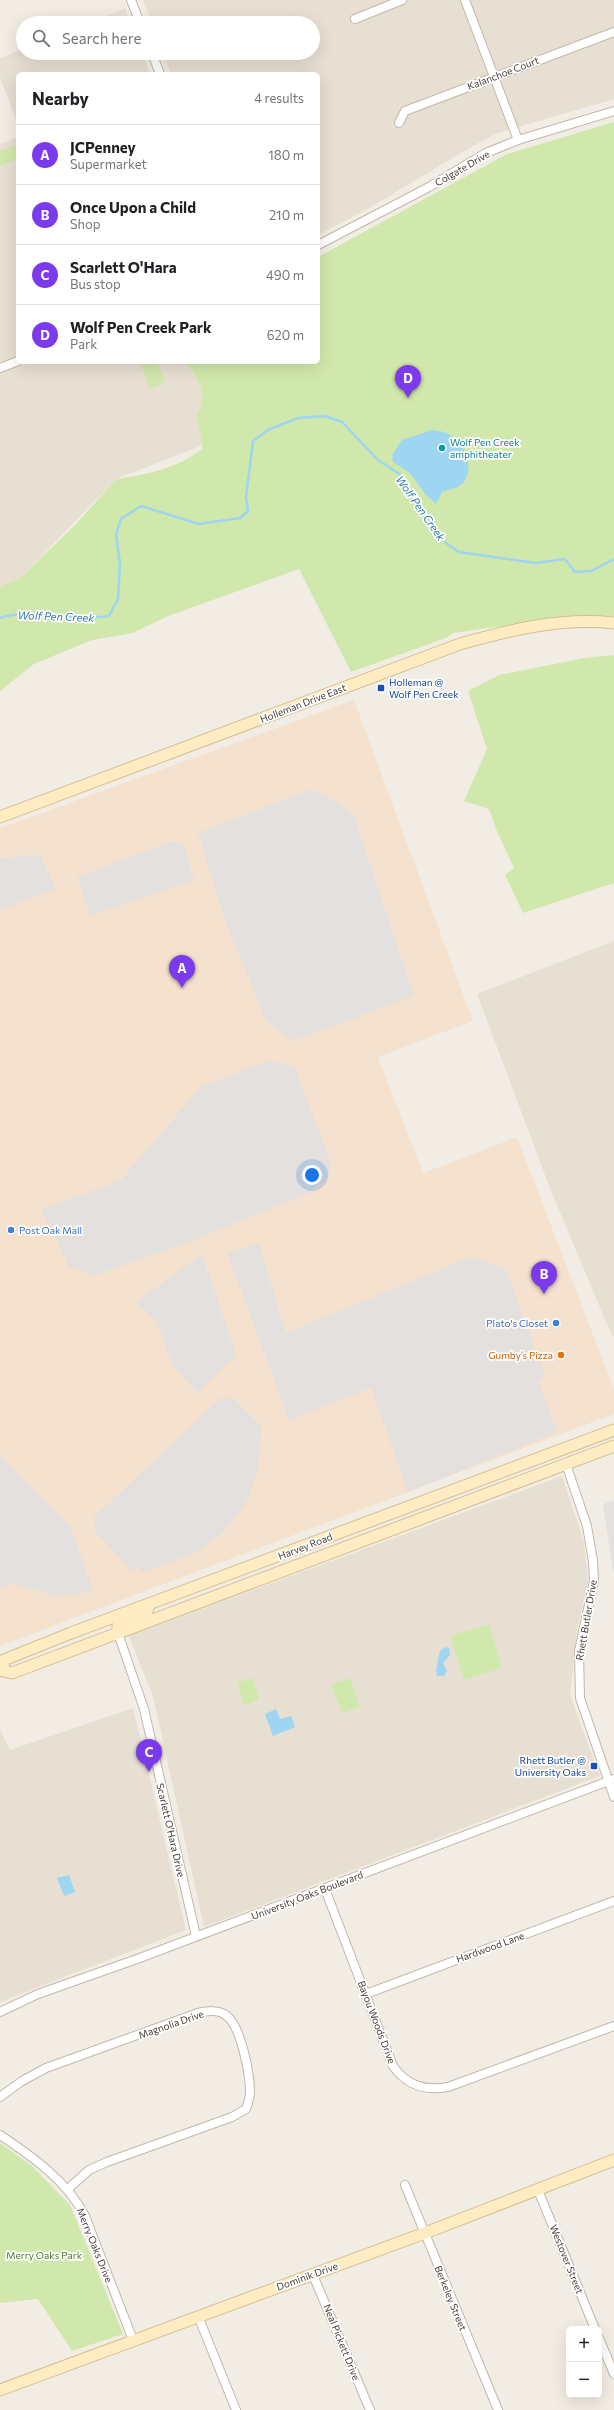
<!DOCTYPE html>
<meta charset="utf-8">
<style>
:root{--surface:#fff;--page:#f6f6f6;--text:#202124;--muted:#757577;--line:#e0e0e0;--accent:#7c3aed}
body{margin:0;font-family:Commissioner,sans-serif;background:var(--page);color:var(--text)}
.controls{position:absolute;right:12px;bottom:12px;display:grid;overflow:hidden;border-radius:6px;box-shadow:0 4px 16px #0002}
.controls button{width:36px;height:36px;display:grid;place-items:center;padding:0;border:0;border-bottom:1px solid var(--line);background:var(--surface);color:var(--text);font:20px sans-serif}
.you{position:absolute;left:312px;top:1175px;width:14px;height:14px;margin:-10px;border:3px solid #fff;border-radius:50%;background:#1a73e8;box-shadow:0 0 0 6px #1a73e833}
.badge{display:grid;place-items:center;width:26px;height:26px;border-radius:50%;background:var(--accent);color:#fff;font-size:13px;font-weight:700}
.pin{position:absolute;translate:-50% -33px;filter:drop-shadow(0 1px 2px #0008)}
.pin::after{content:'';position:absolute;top:21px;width:14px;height:12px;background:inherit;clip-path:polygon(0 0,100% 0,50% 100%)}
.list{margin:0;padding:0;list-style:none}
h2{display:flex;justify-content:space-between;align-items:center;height:52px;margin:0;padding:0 16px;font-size:17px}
h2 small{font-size:13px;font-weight:400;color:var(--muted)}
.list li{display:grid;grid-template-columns:26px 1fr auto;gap:12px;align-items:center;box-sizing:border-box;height:60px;padding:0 16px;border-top:1px solid var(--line)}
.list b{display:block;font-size:15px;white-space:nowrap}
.list p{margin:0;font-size:13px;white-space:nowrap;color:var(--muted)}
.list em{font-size:13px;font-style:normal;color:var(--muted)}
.icon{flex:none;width:22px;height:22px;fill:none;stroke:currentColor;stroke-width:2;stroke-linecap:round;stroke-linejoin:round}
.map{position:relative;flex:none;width:614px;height:2410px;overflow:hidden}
.search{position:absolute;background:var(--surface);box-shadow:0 4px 16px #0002;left:16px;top:16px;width:304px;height:44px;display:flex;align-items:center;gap:10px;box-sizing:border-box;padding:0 14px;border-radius:22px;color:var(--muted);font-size:15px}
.panel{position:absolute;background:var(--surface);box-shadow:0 4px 16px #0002;left:16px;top:72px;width:304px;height:292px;border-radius:6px}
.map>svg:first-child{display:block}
.residential{fill:#e7dfd2}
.commercial{fill:#f5e2ce}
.green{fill:#d1e8ac}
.parking{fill:#e3e0dd}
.water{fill:#9ed5f1}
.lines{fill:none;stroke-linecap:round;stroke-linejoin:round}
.stream{stroke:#9ed5f1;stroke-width:2.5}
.street-casing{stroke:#c1b7aa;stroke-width:10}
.secondary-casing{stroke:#d4be93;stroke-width:13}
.street{stroke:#fff;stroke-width:8}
.secondary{stroke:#ffecc2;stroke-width:11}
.culture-dot{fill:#0f9aa8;stroke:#fff;stroke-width:1.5}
.transit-dot{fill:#1a4fb4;stroke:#fff;stroke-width:1.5}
.shop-dot{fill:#3f7fe0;stroke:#fff;stroke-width:1.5}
.food-dot{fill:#e8710a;stroke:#fff;stroke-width:1.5}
.labels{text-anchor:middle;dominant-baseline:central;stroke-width:3.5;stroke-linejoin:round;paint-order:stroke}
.street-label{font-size:10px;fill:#453d34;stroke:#fff}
.culture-label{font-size:10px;fill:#0d838f;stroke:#fff;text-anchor:start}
.transit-label{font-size:10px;fill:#164399;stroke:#fff;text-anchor:start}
.shop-label{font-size:10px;fill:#366cbe;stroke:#fff;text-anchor:start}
.food-label{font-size:10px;fill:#c56008;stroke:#fff;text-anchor:end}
.park-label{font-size:10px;fill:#4a7727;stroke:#fff}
.water-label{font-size:11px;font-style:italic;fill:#2b7caa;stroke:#fff}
</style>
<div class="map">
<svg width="614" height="2410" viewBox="0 0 614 2410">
<rect width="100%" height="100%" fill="#f2ede4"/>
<g class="residential">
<polygon points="143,0 614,0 614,99 498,133 471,147 366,210 318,235 318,74 171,74 163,53 313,53 313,23 152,23"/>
<polygon points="125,8 130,23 87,23"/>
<polygon points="23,49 23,53 142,53 150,74 18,74 18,125 0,78 0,58"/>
<polygon points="18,137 18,362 186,362 203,389 201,446 116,479 20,578 0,589 0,144"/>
<polygon points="614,941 614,1335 612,1336 551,1191 477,994"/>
<polygon points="562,1476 584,1542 588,1582 577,1630 570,1695 600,1776 204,1927 153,1696 129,1636"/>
<polygon points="133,1708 186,1930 0,2002 0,1729 10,1750"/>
</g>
<polygon class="commercial" points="354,700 473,1021 378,1057 423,1173 517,1137 614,1389 614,1414 0,1646 0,828"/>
<g class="green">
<path d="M614 122V616L580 615 453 633 446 638 351 672 299 569 168 616 133 633 92 640 34 664 0 691V587L20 578 77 523 116 479C146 475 178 468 202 449L201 435 196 416C210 394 198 381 186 362H318V257L507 154Z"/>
<polygon points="18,144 18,159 0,166 0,151"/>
<polygon points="140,362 157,362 165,383 150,389"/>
<polygon points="612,655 614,656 614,883 523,913 505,875 514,868 496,829 489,809 464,801 487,749 468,691 499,675 584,658"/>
<polygon points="489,1624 502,1668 464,1680 450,1636"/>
<polygon points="252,1678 259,1699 244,1706 237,1683"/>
<polygon points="350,1678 360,1707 342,1713 331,1684"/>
<polygon points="0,2143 32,2166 70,2205 123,2334 72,2351 38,2299 0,2303"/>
</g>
<g class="parking">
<polygon points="310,790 325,795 353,813 414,996 293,1041 266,1021 225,920 198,833"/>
<polygon points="170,842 183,843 194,880 90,916 77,877"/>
<polygon points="40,855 56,889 0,910 0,858"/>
<polygon points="267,1061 294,1066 330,1160 329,1176 309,1193 177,1247 95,1275 69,1267 41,1209 120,1181 201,1087"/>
<polygon points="259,1244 286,1333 471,1257 506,1269 545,1375 539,1382 557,1432 408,1492 371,1388 289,1420 227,1253"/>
<polygon points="202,1254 236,1355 198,1393 172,1365 158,1323 136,1302"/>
<polygon points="222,1397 224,1399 232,1397 262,1427 257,1475 248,1498 238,1515 220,1535 196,1553 142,1572 137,1565 134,1573 93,1529 96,1521 93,1518"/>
<polygon points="0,1455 71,1527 93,1591 58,1596 10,1584 0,1588"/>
<polygon points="614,1501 614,1572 613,1572 603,1504"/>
</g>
<g class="water">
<path d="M432 430C436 431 441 431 444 432 462 438 476 465 464 482 459 489 449 489 442 492L436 504 425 494 410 473 393 462 392 455 402 440Z"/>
<polygon points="445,1647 449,1648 450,1655 443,1663 447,1671 444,1676 437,1676 436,1670 440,1651"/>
<polygon points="276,1709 280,1719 291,1716 295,1727 273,1736 265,1714"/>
<polygon points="69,1875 75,1892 64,1896 57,1878"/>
</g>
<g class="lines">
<path class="stream" d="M0 618C35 606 73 622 109 616L118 599 120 564 116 534 121 519 141 506 199 524 240 518 248 511 246 498 253 441 268 430 298 418 325 416 342 422 378 460 401 475 430 524 438 531 446 543 459 552 536 563 565 559 575 572 591 571 614 559"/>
<defs>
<g id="street">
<polyline points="131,0 140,23"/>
<polyline points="465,0 518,140"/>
<polyline points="355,19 402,0"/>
<polyline points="152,53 160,74"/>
<polyline points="399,123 405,111 614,32"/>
<polyline points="318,245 429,187 486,153 518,140 614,111"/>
<polyline points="0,368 18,361"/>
<polyline points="566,1464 587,1526 593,1561 594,1581 579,1651 580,1698 614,1797"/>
<polyline points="118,1633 144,1709 196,1936"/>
<path d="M325 1889 393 2066C407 2086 425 2091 448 2087L614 2026"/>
<polyline points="366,1994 614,1901"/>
<polyline points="0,2012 38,1994 137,1959 614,1779"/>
<path d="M0 2097 22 2081 46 2068 198 2013C208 2011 218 2009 227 2016 241 2027 250 2074 250 2092 250 2098 248 2103 246 2109L232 2117 107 2162 89 2170 68 2189"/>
<path d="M0 2135C33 2157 67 2181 85 2216L133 2340"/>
<polyline points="405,2185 498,2410"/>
<polyline points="538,2190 595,2329"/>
<polyline points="313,2275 370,2410"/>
<polyline points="198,2316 236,2410"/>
<polyline points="599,2338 614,2374"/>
</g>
<g id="secondary">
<path d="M0 817 460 644C509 630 562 617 614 623"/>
<polyline points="118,1633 118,1626 146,1615 149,1605"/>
<polyline points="3,1669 4,1660 71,1633 614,1430"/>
<polyline points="0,1670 12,1673 614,1446"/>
<polyline points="0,2390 425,2233 614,2160"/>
</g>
</defs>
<use href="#street" class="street-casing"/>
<use href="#secondary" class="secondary-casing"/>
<use href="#street" class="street"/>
<use href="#secondary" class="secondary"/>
</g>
<circle class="culture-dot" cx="442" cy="448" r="4"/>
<g class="transit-dot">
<rect x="377" y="684" width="8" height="8" rx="2"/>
<rect x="590" y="1762" width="8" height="8" rx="2"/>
</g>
<g class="shop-dot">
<circle cx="11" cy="1230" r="4"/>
<circle cx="556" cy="1323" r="4"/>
</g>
<circle class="food-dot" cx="561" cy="1355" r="4"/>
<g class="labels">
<g class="street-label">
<text transform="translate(503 73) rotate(-21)">Kalanchoe Court</text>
<text transform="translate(462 168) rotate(-30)">Colgate Drive</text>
<text transform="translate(303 703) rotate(-21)">Holleman Drive East</text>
<text transform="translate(305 1546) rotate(-21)">Harvey Road</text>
<text transform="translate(586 1620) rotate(-80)">Rhett Butler Drive</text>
<text transform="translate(171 1830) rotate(77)">Scarlett O'Hara Drive</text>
<text transform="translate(307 1895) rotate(-21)">University Oaks Boulevard</text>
<text transform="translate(490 1947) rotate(-20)">Hardwood Lane</text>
<text transform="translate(377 2022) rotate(69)">Bayou Woods Drive</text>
<text transform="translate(171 2024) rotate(-19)">Magnolia Drive</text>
<text transform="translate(95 2245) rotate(68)">Merry Oaks Drive</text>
<text transform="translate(567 2259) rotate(68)">Westover Street</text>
<text transform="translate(307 2276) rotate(-20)">Dominik Drive</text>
<text transform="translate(451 2298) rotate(68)">Berkeley Street</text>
<text transform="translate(342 2342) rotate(68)">Neal Pickett Drive</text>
</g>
<g class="culture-label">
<text x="450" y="442">Wolf Pen Creek<tspan x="450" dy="12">amphitheater</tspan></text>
</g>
<g class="transit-label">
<text x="389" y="682">Holleman @<tspan x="389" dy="12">Wolf Pen Creek</tspan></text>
<text x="586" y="1760" text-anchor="end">Rhett Butler @<tspan x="586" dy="12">University Oaks</tspan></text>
</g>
<g class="shop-label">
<text x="19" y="1230">Post Oak Mall</text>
<text x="548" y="1323" text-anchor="end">Plato's Closet</text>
</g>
<g class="food-label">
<text x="553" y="1355">Gumby’s Pizza</text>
</g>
<g class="park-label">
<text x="44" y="2255">Merry Oaks Park</text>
</g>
<g class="water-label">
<text transform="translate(421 508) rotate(55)">Wolf Pen Creek</text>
<text transform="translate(56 616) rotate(2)">Wolf Pen Creek</text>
</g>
</g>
</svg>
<div class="controls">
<button>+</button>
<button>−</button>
</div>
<div class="you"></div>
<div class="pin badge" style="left:182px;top:988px">A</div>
<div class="pin badge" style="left:544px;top:1294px">B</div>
<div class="pin badge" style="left:149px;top:1772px">C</div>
<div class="pin badge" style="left:408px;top:398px">D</div>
<div class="search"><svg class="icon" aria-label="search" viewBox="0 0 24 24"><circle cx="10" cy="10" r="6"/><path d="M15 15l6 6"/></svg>Search here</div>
<section class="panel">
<h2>Nearby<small>4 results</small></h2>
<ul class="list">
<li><span class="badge">A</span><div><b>JCPenney</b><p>Supermarket</p></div><em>180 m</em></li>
<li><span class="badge">B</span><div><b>Once Upon a Child</b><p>Shop</p></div><em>210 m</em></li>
<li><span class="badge">C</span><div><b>Scarlett O'Hara</b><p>Bus stop</p></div><em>490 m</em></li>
<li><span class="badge">D</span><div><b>Wolf Pen Creek Park</b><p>Park</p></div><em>620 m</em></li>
</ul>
</section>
</div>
